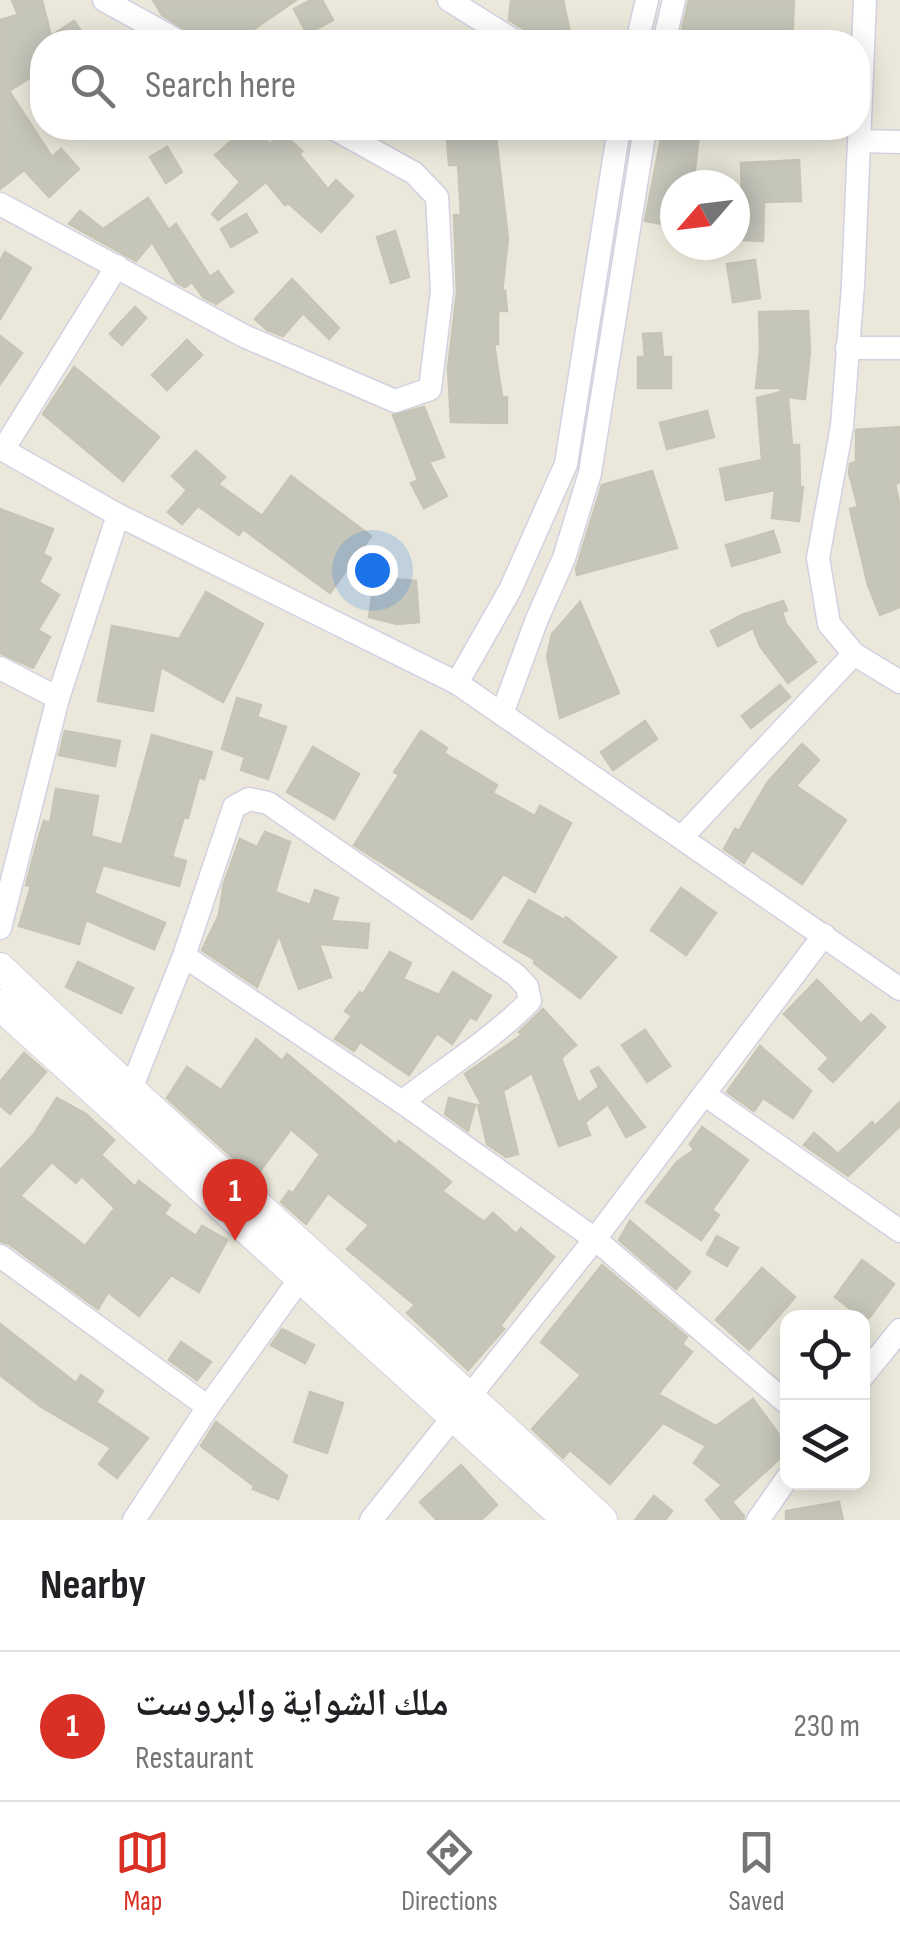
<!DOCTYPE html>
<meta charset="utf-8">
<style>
:root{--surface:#fff;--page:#f6f6f6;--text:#202124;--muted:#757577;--line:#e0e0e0;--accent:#d93025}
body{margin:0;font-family:"Sofia Sans Condensed","Noto Naskh Arabic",sans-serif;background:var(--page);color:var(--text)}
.controls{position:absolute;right:30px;bottom:30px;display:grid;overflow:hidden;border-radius:20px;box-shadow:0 5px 25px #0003}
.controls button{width:90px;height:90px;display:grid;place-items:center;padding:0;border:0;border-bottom:2px solid var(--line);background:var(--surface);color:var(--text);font:50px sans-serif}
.compass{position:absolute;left:660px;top:170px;width:90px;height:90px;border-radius:50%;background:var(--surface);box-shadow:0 5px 25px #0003;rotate:242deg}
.you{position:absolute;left:372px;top:570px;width:35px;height:35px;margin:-25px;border:8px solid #fff;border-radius:50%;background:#1a73e8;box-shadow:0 0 0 15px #1a73e833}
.badge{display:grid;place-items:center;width:65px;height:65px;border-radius:50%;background:var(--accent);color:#fff;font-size:32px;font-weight:700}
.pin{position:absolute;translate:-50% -82px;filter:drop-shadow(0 2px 5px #0008)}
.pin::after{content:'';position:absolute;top:52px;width:35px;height:30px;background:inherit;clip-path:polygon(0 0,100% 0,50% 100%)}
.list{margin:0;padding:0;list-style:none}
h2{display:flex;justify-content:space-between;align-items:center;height:130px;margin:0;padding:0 40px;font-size:42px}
h2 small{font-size:32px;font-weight:400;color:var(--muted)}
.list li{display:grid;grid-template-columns:65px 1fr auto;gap:30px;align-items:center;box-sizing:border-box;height:150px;padding:0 40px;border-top:2px solid var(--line)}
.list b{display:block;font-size:38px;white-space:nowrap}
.list p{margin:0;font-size:32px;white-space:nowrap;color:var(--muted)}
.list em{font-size:32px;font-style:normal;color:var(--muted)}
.icon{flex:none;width:55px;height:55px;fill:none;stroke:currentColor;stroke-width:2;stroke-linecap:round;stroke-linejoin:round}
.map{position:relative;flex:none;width:900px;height:1520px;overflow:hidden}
.search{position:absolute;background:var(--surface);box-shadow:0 5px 25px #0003;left:30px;right:30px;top:30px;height:110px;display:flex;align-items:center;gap:25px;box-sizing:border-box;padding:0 35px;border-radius:40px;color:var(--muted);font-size:38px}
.sheet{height:280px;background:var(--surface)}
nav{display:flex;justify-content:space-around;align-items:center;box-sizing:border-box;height:140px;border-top:2px solid var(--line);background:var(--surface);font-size:28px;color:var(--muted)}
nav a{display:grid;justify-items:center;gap:5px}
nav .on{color:var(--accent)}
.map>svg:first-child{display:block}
.building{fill:#c6c5ba;stroke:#c6c5b5;stroke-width:2.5;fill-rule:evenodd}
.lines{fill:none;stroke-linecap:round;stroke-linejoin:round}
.minor-casing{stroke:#d2d0e1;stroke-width:25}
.tertiary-casing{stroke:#d2d0e1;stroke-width:32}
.minor{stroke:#fff;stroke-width:22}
.tertiary{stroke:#fff;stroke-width:30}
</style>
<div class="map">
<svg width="900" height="1520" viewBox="0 0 900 1520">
<rect width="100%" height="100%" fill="#ebe8db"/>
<g class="building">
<polygon points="12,0 42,0 51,36 74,21 89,42 42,42 42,70 9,91 52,157 61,149 79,169 49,197 24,170 0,189 0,20 18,15"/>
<polygon points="153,0 296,0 235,42 195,42 192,34 162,15"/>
<polygon points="311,0 322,0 333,20 307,34 294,9"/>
<polygon points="511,0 563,0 572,42 531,42 525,30 509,20"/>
<polygon points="689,0 794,1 792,42 679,42"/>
<polygon points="246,128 256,128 270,144 281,132 302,151 299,154 328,189 336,180 353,196 321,232 288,203 285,205 266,182 218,220 212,214 240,182 215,155"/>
<polygon points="446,128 495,128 508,238 502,292 505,291 507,311 498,311 498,344 494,344 502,397 507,397 507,423 451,422 448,368 457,292 454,215 461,215 458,165 449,165"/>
<polygon points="663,128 700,128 693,185 675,185 675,226 645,221"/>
<polygon points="167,147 182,172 166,183 150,157"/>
<polygon points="799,160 801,201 764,202 763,241 743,240 741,163"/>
<polygon points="148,198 169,230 176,224 210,277 218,271 233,292 216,304 203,297 192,282 185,287 177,283 152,242 136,261 69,224 80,211 103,229"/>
<polygon points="246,214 257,232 231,247 221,229"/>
<polygon points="395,231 409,277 391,283 377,237"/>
<polygon points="5,252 31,268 0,319 0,261"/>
<polygon points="755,260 760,298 733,302 727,264"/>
<polygon points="292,279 339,328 329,339 303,313 283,336 267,330 255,319"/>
<polygon points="135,307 146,318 122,345 110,334"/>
<polygon points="808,311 810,351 805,399 788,397 792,445 799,445 800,487 803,487 799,521 772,518 775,490 726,500 720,469 762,460 757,398 781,392 781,388 756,388 760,350 759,312"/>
<polygon points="661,333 663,357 671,357 671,388 638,388 638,357 645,357 643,334"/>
<polygon points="0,336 22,353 0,384"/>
<polygon points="187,340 202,355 167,390 152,375"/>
<polygon points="74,367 159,437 123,481 43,414"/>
<polygon points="424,407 444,457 429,462 447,496 424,508 411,483 418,480 393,415"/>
<polygon points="707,411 714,437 667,449 660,423"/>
<polygon points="900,427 900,482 895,484 900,507 900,607 880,615 868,585 850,509 858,507 849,473 850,464 856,462 856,430"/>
<polygon points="196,451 225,477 218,484 262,516 291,476 371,536 330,593 243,529 239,535 198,506 182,524 168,512 187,490 172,476"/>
<polygon points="652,471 677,548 577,575 576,569 602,485"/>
<polygon points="0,509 53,529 43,554 51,558 39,582 59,595 38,630 50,637 33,668 0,653"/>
<polygon points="773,531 780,552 732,566 726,545"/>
<polygon points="375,578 416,581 419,622 397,624 369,617"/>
<polygon points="206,592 263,624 223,702 161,667 153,711 98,701 112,626 179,639"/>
<polygon points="783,601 787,610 782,612 786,624 816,662 788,683 760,646 753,628 718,646 711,631 742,615"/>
<polygon points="580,602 619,693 560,718 547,656 552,634"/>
<polygon points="780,685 790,697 751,728 742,716"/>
<polygon points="237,698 261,705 257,717 286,727 268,779 241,770 245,757 222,749"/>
<polygon points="645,721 657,739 613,770 601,752"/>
<polygon points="65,731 120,741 115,766 59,755"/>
<polygon points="421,731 447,748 444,753 497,785 493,793 535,816 540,806 571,823 535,892 503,874 472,919 354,845 399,775 394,772"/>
<polygon points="152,735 212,752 204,779 199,777 188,818 184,817 172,857 186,861 179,886 103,865 94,893 165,923 154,949 86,920 79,944 19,926 31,886 26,885 37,843 44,821 50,823 56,789 98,796 91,836 122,845"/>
<polygon points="802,744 819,760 796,786 846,820 802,884 752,850 744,863 724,849 735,829 739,831 767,783"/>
<polygon points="313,747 359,774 334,819 287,792"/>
<polygon points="265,832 290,842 275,892 310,905 315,890 338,898 331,921 369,924 367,948 319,944 331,977 299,989 279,935 257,987 202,950 219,915 224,883 240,839 257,847"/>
<polygon points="681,888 716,913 686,955 651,930"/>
<polygon points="529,900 564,920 566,917 616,957 580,998 534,963 535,960 504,942"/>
<polygon points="390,952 411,963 403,979 439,995 453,972 491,996 476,1020 470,1017 452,1044 437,1033 409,1075 360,1042 354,1051 335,1039 352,1016 345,1011 360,992 363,994"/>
<polygon points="78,962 133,988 121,1013 66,987"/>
<polygon points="817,980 861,1024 871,1014 885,1027 833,1082 819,1069 829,1058 784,1014"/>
<polygon points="543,1009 576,1045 561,1058 578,1103 599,1087 591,1071 598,1067 645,1127 626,1137 608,1104 585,1122 590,1135 559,1146 532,1073 503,1091 518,1154 506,1157 487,1144 478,1105 483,1107 465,1074 522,1035 519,1032"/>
<polygon points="645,1030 670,1066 647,1082 622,1045"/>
<polygon points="256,1039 282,1061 287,1054 396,1145 399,1141 434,1168 451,1182 442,1191 484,1222 493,1213 516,1234 521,1228 554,1257 500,1326 504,1329 468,1370 407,1313 415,1305 347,1249 369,1225 328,1193 306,1224 281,1202 289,1191 293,1193 320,1154 291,1129 255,1178 167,1098 187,1067 221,1090"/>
<polygon points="760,1046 811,1091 793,1118 763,1098 754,1111 727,1092"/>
<polygon points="24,1053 46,1072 10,1114 0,1105 0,1082"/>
<path d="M57 1098 86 1114 114 1140 101 1155 135 1187 139 1181 170 1205 164 1214 196 1236 202 1226 227 1240 199 1292 171 1275 139 1316 108 1292 98 1309 9 1244 0 1241V1170L34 1134ZM52 1162 76 1183 82 1176 115 1208 85 1246 20 1196Z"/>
<polygon points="449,1098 475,1105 468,1131 445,1114"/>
<polygon points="900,1102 900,1126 848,1176 804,1145 814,1133 838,1154 872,1122 875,1126"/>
<polygon points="702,1127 748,1160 712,1210 719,1215 701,1240 646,1202 677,1162 694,1150 690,1144"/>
<polygon points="630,1221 690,1272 676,1289 619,1240"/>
<polygon points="717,1236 738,1248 727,1266 707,1254"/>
<polygon points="862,1260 894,1284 869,1318 862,1318 835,1297"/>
<polygon points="602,1265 687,1337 682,1344 692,1352 658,1394 716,1426 753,1399 780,1436 788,1430 788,1451 732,1502 744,1516 743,1520 722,1520 706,1500 722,1485 694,1463 706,1446 663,1423 610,1484 570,1450 563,1458 532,1429 581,1375 541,1342"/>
<polygon points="762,1268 795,1297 749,1350 716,1320"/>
<polygon points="0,1324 76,1383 81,1375 103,1391 96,1402 148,1438 117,1478 99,1464 111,1448 40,1406 0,1375"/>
<polygon points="282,1329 314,1345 305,1363 271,1345"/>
<polygon points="181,1342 211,1362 197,1380 169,1360"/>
<polygon points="310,1392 343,1403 327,1453 294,1442"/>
<polygon points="216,1422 287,1476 278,1499 253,1489 254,1486 201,1446"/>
<polygon points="461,1465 497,1505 481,1520 437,1520 420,1502"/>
<polygon points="654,1496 672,1511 665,1520 635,1520"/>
<polygon points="839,1502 843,1520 786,1520 786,1511"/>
</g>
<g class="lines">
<defs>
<g id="minor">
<polyline points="104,0 180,42"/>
<polyline points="449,0 516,42"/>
<polyline points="865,0 853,285 842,426 818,558 829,624 854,654 900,682"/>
<polyline points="637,42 647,0"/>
<polyline points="664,42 674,0"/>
<polyline points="860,141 900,142"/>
<polyline points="0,204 244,336 395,401 430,389 442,291 437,197 414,173 333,128"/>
<polyline points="847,348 900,348"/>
<polyline points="0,448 118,515 457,683 900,989"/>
<polyline points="3,450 117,266"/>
<polyline points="0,668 58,698"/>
<polyline points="457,683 510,590 566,464 619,128"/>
<polyline points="502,714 537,619 564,558 590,473 645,128"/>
<polyline points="682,837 854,654"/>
<polyline points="0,928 58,698 118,515"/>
<polyline points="704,1094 900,1231"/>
<polyline points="402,1102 595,1239 788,1404"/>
<path d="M125 1104 184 956 234 807 249 799 268 803 516 975 527 987 530 1001C491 1040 445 1068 402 1102L184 956"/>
<polyline points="0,1256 208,1407"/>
<polyline points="862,1377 900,1330"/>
<polyline points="134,1520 208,1407 302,1276"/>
<polyline points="371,1520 595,1239 824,935"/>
<polyline points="758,1520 788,1477"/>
</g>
<g id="tertiary">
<path d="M0 968C197 1156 404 1334 602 1520"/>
<polyline points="0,1005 568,1520"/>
</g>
</defs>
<use href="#minor" class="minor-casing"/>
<use href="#tertiary" class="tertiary-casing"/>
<use href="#minor" class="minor"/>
<use href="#tertiary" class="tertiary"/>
</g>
</svg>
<div class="controls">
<button><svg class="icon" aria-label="locate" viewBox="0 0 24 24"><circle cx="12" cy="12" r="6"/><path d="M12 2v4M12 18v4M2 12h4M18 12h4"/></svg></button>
<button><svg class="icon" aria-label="layers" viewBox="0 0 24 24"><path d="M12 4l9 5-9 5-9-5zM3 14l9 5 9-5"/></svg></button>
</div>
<svg class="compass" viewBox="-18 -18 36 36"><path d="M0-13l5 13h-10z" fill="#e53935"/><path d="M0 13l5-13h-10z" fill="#757577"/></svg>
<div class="you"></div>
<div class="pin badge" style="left:235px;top:1241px">1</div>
<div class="search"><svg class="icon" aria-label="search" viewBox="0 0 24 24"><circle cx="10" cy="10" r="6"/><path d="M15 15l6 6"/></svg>Search here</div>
</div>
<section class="sheet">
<h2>Nearby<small></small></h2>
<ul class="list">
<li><span class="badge">1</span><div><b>ملك الشواية والبروست</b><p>Restaurant</p></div><em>230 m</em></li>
</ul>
</section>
<nav>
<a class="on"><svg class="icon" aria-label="map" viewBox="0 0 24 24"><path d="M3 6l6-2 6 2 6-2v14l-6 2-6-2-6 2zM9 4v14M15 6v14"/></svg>Map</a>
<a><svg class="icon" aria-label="directions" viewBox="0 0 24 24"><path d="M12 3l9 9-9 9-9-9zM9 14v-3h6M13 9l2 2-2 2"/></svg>Directions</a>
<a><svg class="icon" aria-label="saved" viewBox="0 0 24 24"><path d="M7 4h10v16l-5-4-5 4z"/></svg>Saved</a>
</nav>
